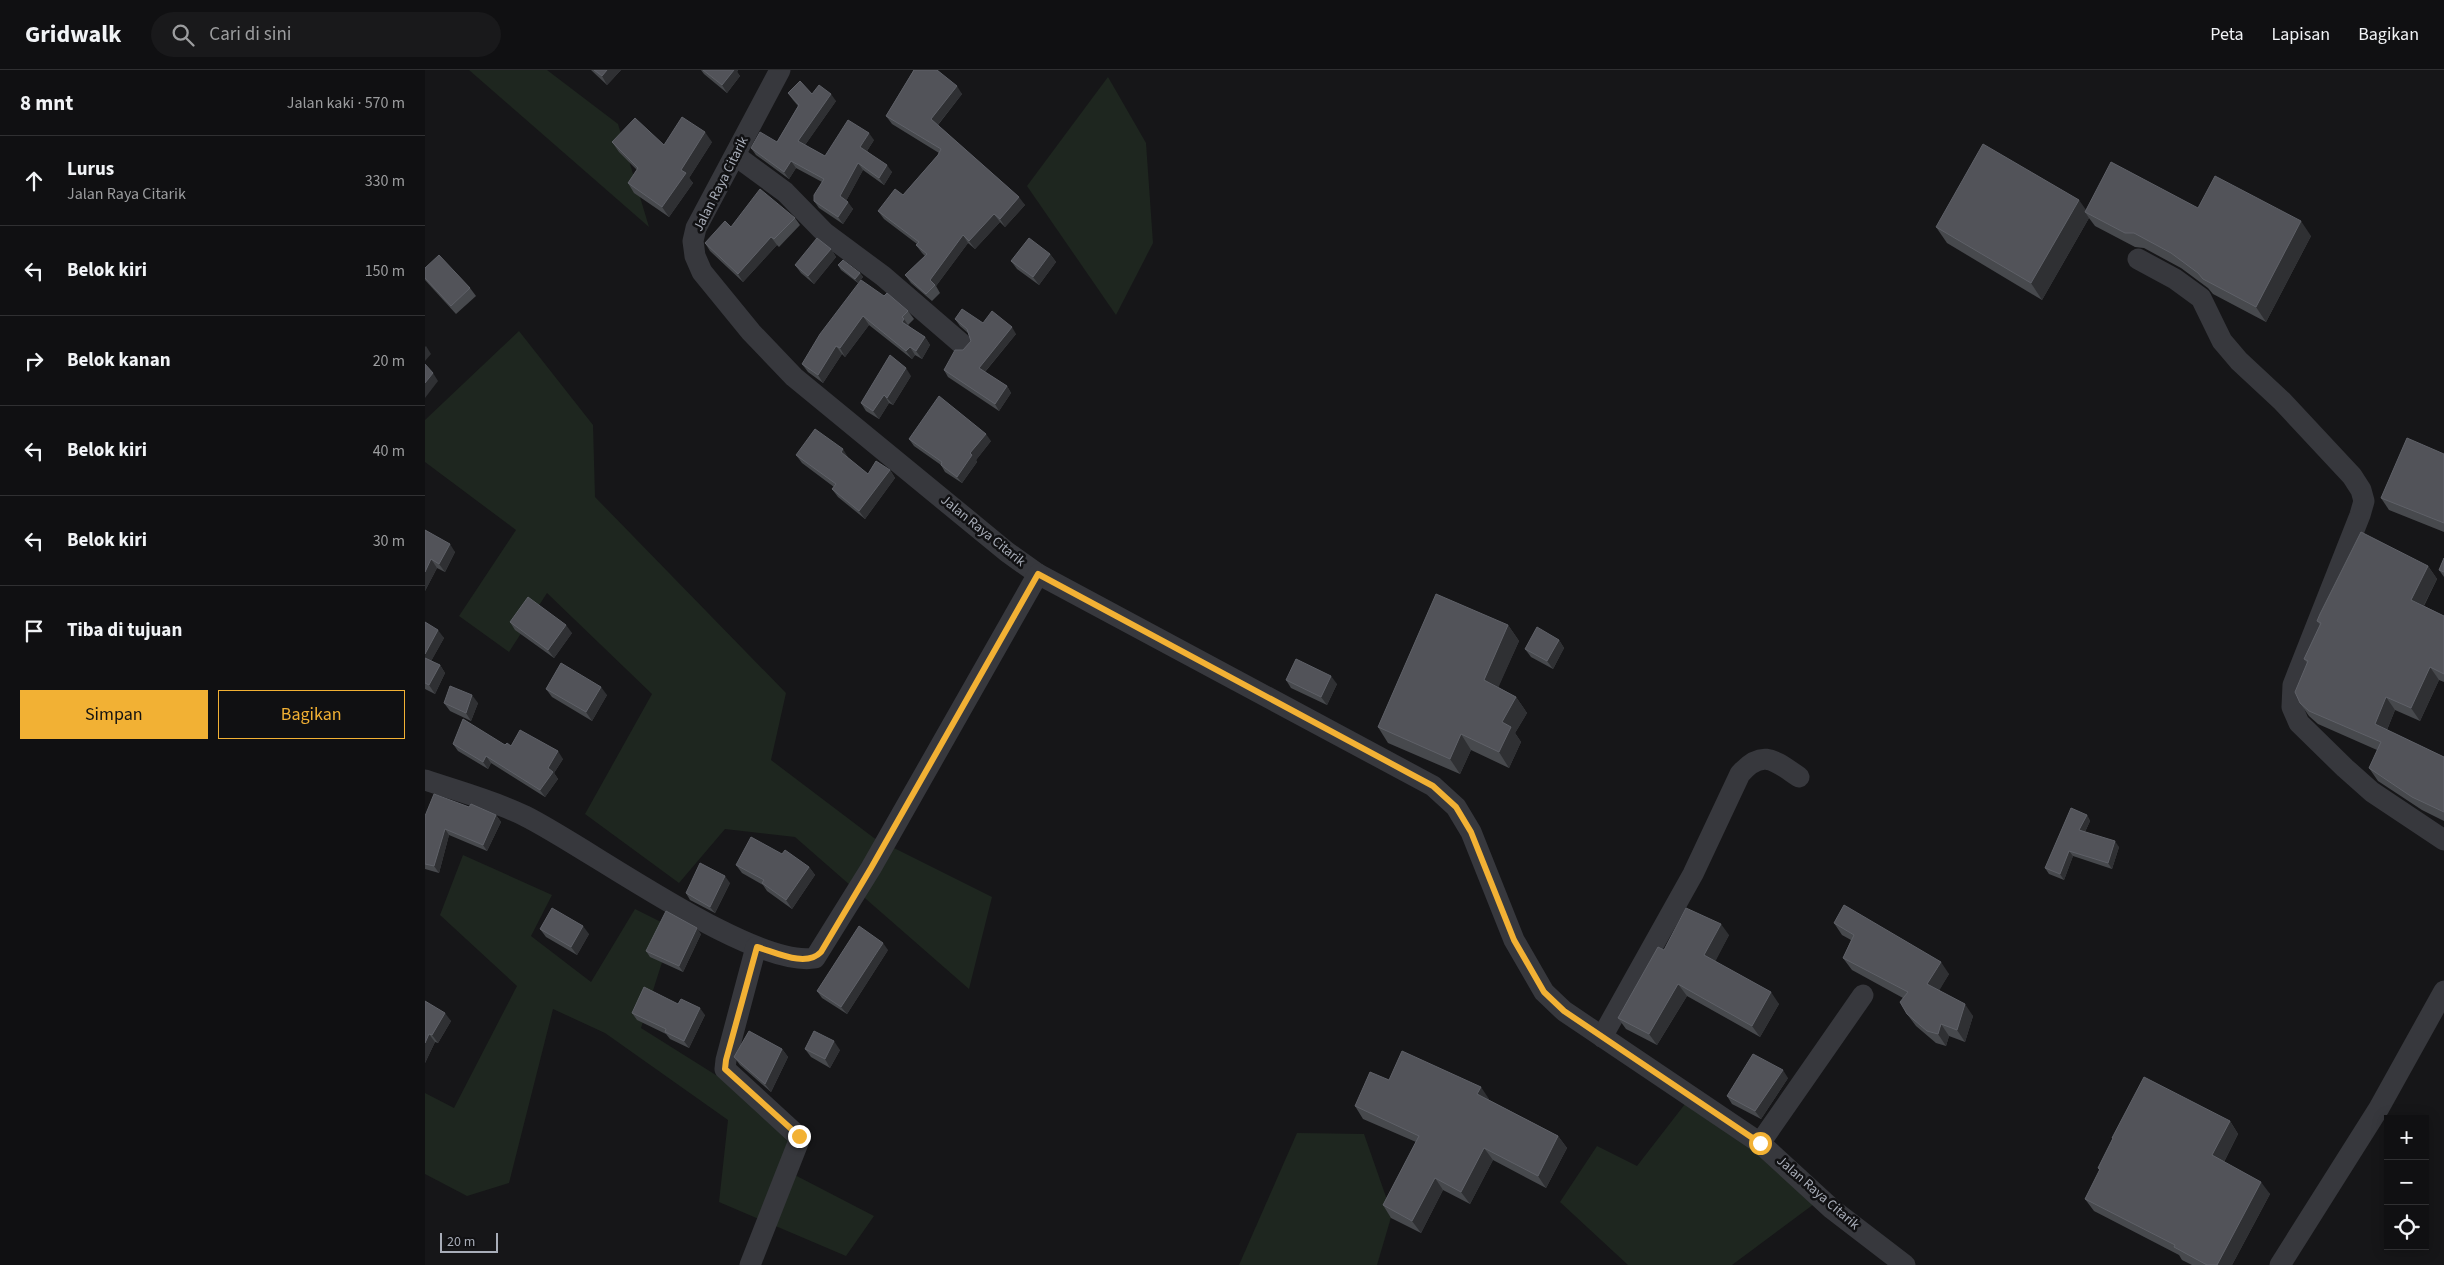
<!DOCTYPE html>
<html lang="id">
<meta charset="utf-8">
<style>
:root{--surface:#101012;--page:#19191b;--text:#f1f3f6;--muted:#9c9d9f;--line:#303032;--accent:#f2b134}
body{margin:0;font-family:"Source Sans 3",sans-serif;background:var(--page);color:var(--text)}
.controls{position:absolute;right:15px;bottom:15px;display:grid;overflow:hidden;border-radius:0px;box-shadow:0 2px 12px #0003}
.controls button{width:45px;height:45px;display:grid;place-items:center;padding:0;border:0;border-bottom:1px solid var(--line);background:var(--surface);color:var(--text);font:25px sans-serif}
.scale{position:absolute;left:15px;bottom:12px;width:58px;box-sizing:border-box;padding-left:5px;border:2px solid #a8adb8;border-top:0;font-size:14px;line-height:18px;white-space:nowrap;color:#a8adb8;-webkit-text-stroke:4px #111113;paint-order:stroke}
.stop{position:absolute;width:15px;height:15px;margin:-11px;border:4px solid #f2b134;border-radius:50%;background:#fff}
.stop.end{background:#f2b134;border-color:#fff;box-shadow:0 1px 5px #0008}
.list{margin:0;padding:0;list-style:none}
h2{display:flex;justify-content:space-between;align-items:center;height:65px;margin:0;padding:0 20px;font-size:21px}
h2 small{font-size:16px;font-weight:400;color:var(--muted)}
.list li{display:grid;grid-template-columns:32px 1fr auto;gap:15px;align-items:center;box-sizing:border-box;height:90px;padding:0 20px;border-top:1px solid var(--line)}
.list b{display:block;font-size:19px;white-space:nowrap}
.list p{margin:0;font-size:16px;white-space:nowrap;color:var(--muted)}
.list em{font-size:16px;font-style:normal;color:var(--muted)}
.actions{display:flex;gap:10px;padding:15px 20px}
.actions a{flex:1;padding:11px 0;border:1px solid var(--accent);border-radius:0px;text-align:center;font-size:18px;color:var(--accent)}
.actions .main{background:var(--accent);color:#111}
.icon{flex:none;width:28px;height:28px;fill:none;stroke:currentColor;stroke-width:2;stroke-linecap:round;stroke-linejoin:round}
.map{position:relative;flex:none;width:2019px;height:1195px;overflow:hidden}
header{display:flex;align-items:center;gap:30px;box-sizing:border-box;height:70px;padding:0 25px;background:var(--surface);border-bottom:1px solid var(--line)}
header strong{font-size:24px}
nav{display:flex;gap:28px;margin-inline-start:auto;font-size:18px}
.search{width:350px;height:45px;background:var(--page);display:flex;align-items:center;gap:12px;box-sizing:border-box;padding:0 18px;border-radius:28px;color:var(--muted);font-size:19px}
main{display:flex}
aside{flex:1;background:var(--surface)}
.map>svg:first-child{display:block}
.green{fill:#1e261f}
.lines{fill:none;stroke-linecap:round;stroke-linejoin:round}
.minor{stroke:#37383d;stroke-width:21}
.wall{fill:#47494d}
.shaded-wall{fill:#2f3033}
.building{fill:#525359;stroke:#5f6168}
.route{stroke:#f2b134;stroke-width:6}
.labels{text-anchor:middle;dominant-baseline:central;stroke-width:5;stroke-linejoin:round;paint-order:stroke}
.street-label{font-size:14px;fill:#a8adb8;stroke:#111113}
</style>
<header>
<strong>Gridwalk</strong>
<div class="search"><svg class="icon" aria-label="search" viewBox="0 0 24 24"><circle cx="10" cy="10" r="6"/><path d="M15 15l6 6"/></svg>Cari di sini</div>
<nav><a>Peta</a><a>Lapisan</a><a>Bagikan</a></nav>
</header>
<main>
<aside>
<h2>8 mnt<small>Jalan kaki · 570 m</small></h2>
<ul class="list">
<li><svg class="icon" aria-label="ahead" viewBox="0 0 24 24"><path d="M12 20V5M6 11l6-6 6 6"/></svg><div><b>Lurus</b><p>Jalan Raya Citarik</p></div><em>330 m</em></li>
<li><svg class="icon" aria-label="left" viewBox="0 0 24 24"><path d="M17 20v-9H6M10 6l-5 5 5 5"/></svg><div><b>Belok kiri</b></div><em>150 m</em></li>
<li><svg class="icon" aria-label="right" viewBox="0 0 24 24"><path d="M7 20v-9h11M14 6l5 5-5 5"/></svg><div><b>Belok kanan</b></div><em>20 m</em></li>
<li><svg class="icon" aria-label="left" viewBox="0 0 24 24"><path d="M17 20v-9H6M10 6l-5 5 5 5"/></svg><div><b>Belok kiri</b></div><em>40 m</em></li>
<li><svg class="icon" aria-label="left" viewBox="0 0 24 24"><path d="M17 20v-9H6M10 6l-5 5 5 5"/></svg><div><b>Belok kiri</b></div><em>30 m</em></li>
<li><svg class="icon" aria-label="arrive" viewBox="0 0 24 24"><path d="M6 21V4h12l-3 4 3 4H6"/></svg><div><b>Tiba di tujuan</b></div></li>
</ul>
<div class="actions"><a class="main">Simpan</a><a>Bagikan</a></div>
</aside>
<div class="map">
<svg width="2019" height="1195" viewBox="0 0 2019 1195">
<rect width="100%" height="100%" fill="#161618"/>
<g class="green">
<polygon points="44,0 122,0 193,54 224,157"/>
<polygon points="683,7 721,73 728,173 691,245 602,116"/>
<polygon points="94,261 168,355 170,427 361,623 346,690 449,768 567,827 544,919 370,767 300,759 254,813 160,744 227,624 122,523 84,582 34,546 91,460 0,392 0,350"/>
<polygon points="38,785 127,825 106,866 166,912 210,839 248,858 216,958 361,1049 366,1103 449,1146 421,1186 294,1132 303,1050 180,963 128,939 84,1113 42,1126 0,1104 0,1023 29,1038 92,916 15,845"/>
<polygon points="1260,1034 1348,1079 1389,1134 1307,1195 1203,1195 1135,1132 1172,1076 1212,1096"/>
<polygon points="872,1063 939,1064 967,1144 952,1195 814,1195"/>
</g>
<g class="lines">
<g class="minor">
<polyline points="355,0 271,158 268,171 270,186 277,202 326,262 369,307 582,482 613,504 1008,716 1031,737 1046,762 1089,870 1119,922 1139,941 1335,1073 1407,1139 1480,1195"/>
<polyline points="311,86 360,122 400,163 458,206 538,275"/>
<polyline points="1713,189 1750,209 1776,228 1797,271 1814,291 1857,331 1927,406 1936,420 1939,431 1935,445 1868,615 1867,637 1874,653 1920,698 1947,722 2019,770"/>
<path d="M0 710C32 721 70 731 100 746 163 777 327 899 390 888L446 798 613 504"/>
<path d="M1177 967 1268 804 1315 704C1338 678 1350 691 1374 707"/>
<polyline points="1335,1073 1438,925"/>
<polyline points="325,1195 373,1073 374,1067 300,999 301,990 331,877"/>
<polyline points="1855,1195 1954,1038 2019,921"/>
</g>
</g>
<g class="wall">
<polygon points="166,0 196,0 182,15"/>
<polygon points="276,0 313,0 312,2 315,6 302,23 279,4"/>
<polygon points="488,0 512,0 537,24 513,55 600,135 580,157 575,152 550,179 543,173 511,216 515,223 507,231 486,213 480,205 500,186 497,183 491,175 492,174 459,149 453,141 478,125 513,85 514,83 467,54 461,46 488,1"/>
<polygon points="363,23 387,24 411,31 380,75 400,86 449,70 442,81 467,102 459,115 438,100 421,131 428,139 418,154 394,138 389,131 397,112 371,98 364,109 331,85 326,78 352,72 373,36 368,30"/>
<polygon points="187,72 239,75 287,72 264,108 268,113 244,147 209,123 203,113 212,100 194,82"/>
<polygon points="1773,138 1886,166 1841,252 1788,224 1783,218 1756,198 1719,178 1710,177 1670,156 1664,148 1617,230 1522,173 1511,157 1661,140"/>
<polygon points="370,148 375,155 354,177 352,175 318,212 285,181 280,173 306,157"/>
<polygon points="406,179 411,187 389,214 376,203 370,195"/>
<polygon points="625,184 631,192 614,215 592,199 586,191"/>
<polygon points="413,195 435,203 438,207 433,213 416,200"/>
<polygon points="0,198 45,218 51,226 31,244 0,210"/>
<polygon points="459,226 483,241 489,249 483,255 485,257 500,267 505,275 497,289 490,285 487,289 444,255 420,287 417,284 398,313 383,302 377,294"/>
<polygon points="530,249 558,253 591,264 560,302 582,316 586,323 574,341 523,307 519,300 546,271 543,263 535,256"/>
<polygon points="486,306 468,335 464,333 454,349 441,341 436,333"/>
<polygon points="484,369 566,371 551,390 552,392 537,413 520,402 516,395 489,376"/>
<polygon points="2019,384 2019,462 1964,440 1956,428"/>
<polygon points="371,385 423,387 423,388 443,404 465,400 470,408 440,449 413,427 407,419 409,417 377,393"/>
<polygon points="0,460 30,482 20,502 12,498 0,521"/>
<polygon points="2019,488 2019,507 2014,500"/>
<polygon points="2003,496 2012,509 1999,536 2019,546 2019,612 2014,610 1995,651 1970,640 1962,660 2019,687 2019,751 1997,740 1953,711 1944,698 1952,680 1893,654 1884,646 1875,633 1882,593 1879,589 1895,555 1892,551"/>
<polygon points="0,552 19,568 6,591 15,595 20,603 10,624 0,619"/>
<polygon points="85,552 147,563 129,588 90,560"/>
<polygon points="1083,555 1094,571 1073,617 1091,627 1102,643 1090,663 1096,672 1084,698 1046,680 1035,704 963,673 953,657"/>
<polygon points="1134,570 1139,578 1128,599 1106,587 1100,579"/>
<polygon points="861,610 912,614 902,635 866,618"/>
<polygon points="121,619 182,625 167,651 127,627"/>
<polygon points="19,633 53,633 46,651 25,641"/>
<polygon points="28,674 80,675 138,689 129,703 133,709 120,727 66,693 63,699 33,681"/>
<polygon points="44,737 71,745 76,752 62,781 24,765 14,803 0,799 0,746"/>
<polygon points="1662,745 1665,751 1660,762 1694,777 1687,799 1648,786 1639,810 1624,804 1620,798"/>
<polygon points="357,784 384,797 390,805 367,839 342,821 338,815 317,803 311,795"/>
<polygon points="305,813 290,843 265,830 261,823"/>
<polygon points="1409,853 1524,904 1514,920 1548,946 1540,972 1524,966 1521,976 1511,973 1491,956 1482,944 1478,928 1427,900 1418,888 1426,870 1417,865"/>
<polygon points="115,859 164,864 152,885 121,867"/>
<polygon points="276,864 258,902 225,887 221,881"/>
<polygon points="1304,865 1290,891 1354,934 1335,967 1262,926 1232,975 1201,959 1193,948 1239,880"/>
<polygon points="463,880 422,944 397,928 392,921"/>
<polygon points="0,931 26,951 13,973 10,972 0,993"/>
<polygon points="207,943 280,945 264,978 245,969 241,964 212,950"/>
<polygon points="357,979 363,987 346,1022 315,995 309,987"/>
<polygon points="380,979 415,980 405,998 386,987"/>
<polygon points="1363,1008 1336,1049 1307,1034 1302,1026"/>
<polygon points="964,1010 1064,1029 1064,1030 1133,1066 1142,1078 1121,1118 1068,1090 1045,1134 1018,1120 996,1163 966,1148 958,1135 991,1072 938,1049 930,1036"/>
<polygon points="1805,1051 1813,1064 1799,1092 1845,1124 1807,1195 1767,1195 1757,1190 1754,1185 1669,1141 1660,1129 1675,1101 1673,1098 1688,1069 1687,1068"/>
</g>
<g class="shaded-wall">
<polygon points="182,0 196,0 182,15 177,6"/>
<polygon points="309,0 313,0 312,2 315,6 302,23 297,15"/>
<polygon points="532,16 537,24 511,57 506,49"/>
<polygon points="406,24 411,31 378,78 373,71"/>
<polygon points="280,62 287,72 264,108 268,113 244,147 237,137 256,100"/>
<polygon points="444,63 449,70 440,84 435,77"/>
<polygon points="366,91 371,98 364,109 359,102"/>
<polygon points="433,93 438,100 420,133 415,126"/>
<polygon points="462,95 467,102 459,115 454,108"/>
<polygon points="594,127 600,135 580,157 575,149"/>
<polygon points="1654,130 1664,144 1660,142 1664,148 1617,230 1606,213"/>
<polygon points="423,132 428,139 418,154 413,147"/>
<polygon points="569,144 575,152 550,179 544,171"/>
<polygon points="1876,151 1886,166 1841,252 1831,237"/>
<polygon points="538,165 543,173 511,216 505,210"/>
<polygon points="346,167 352,175 318,212 313,204"/>
<polygon points="406,179 411,187 389,214 383,206"/>
<polygon points="625,184 631,192 614,215 608,207"/>
<polygon points="435,203 438,207 433,213 430,209"/>
<polygon points="438,246 444,255 420,287 415,278"/>
<polygon points="479,249 485,258 477,252"/>
<polygon points="587,257 591,264 558,304 554,298"/>
<polygon points="500,267 505,275 497,289 491,281"/>
<polygon points="1,276 6,284 0,291 0,277"/>
<polygon points="411,276 417,284 398,313 393,305"/>
<polygon points="485,277 490,285 487,289 481,281"/>
<polygon points="481,298 486,306 468,335 462,328"/>
<polygon points="8,303 13,311 0,328 0,313"/>
<polygon points="582,316 586,323 574,341 570,334"/>
<polygon points="459,325 464,333 454,349 448,341"/>
<polygon points="561,364 566,371 551,390 552,392 537,413 532,407 545,383"/>
<polygon points="418,379 423,387 421,390 416,382"/>
<polygon points="465,400 470,408 440,449 434,441"/>
<polygon points="25,474 30,482 20,502 14,494"/>
<polygon points="6,489 12,498 0,521 0,502"/>
<polygon points="2003,496 2012,509 1995,543 1986,530"/>
<polygon points="141,555 147,563 129,588 123,580"/>
<polygon points="1083,555 1094,571 1070,625 1059,610"/>
<polygon points="13,560 19,568 4,595 0,589 0,584"/>
<polygon points="1134,570 1139,578 1128,599 1122,591"/>
<polygon points="15,595 20,603 10,624 4,615"/>
<polygon points="2005,597 2014,610 1995,651 1986,638"/>
<polygon points="906,606 912,614 902,635 896,627"/>
<polygon points="176,617 182,625 167,651 161,642"/>
<polygon points="47,625 53,633 46,651 41,643"/>
<polygon points="1091,627 1102,643 1090,663 1096,672 1084,698 1074,682 1077,652"/>
<polygon points="1961,627 1970,640 1959,667 1950,654"/>
<polygon points="1036,664 1046,680 1035,704 1025,689"/>
<polygon points="133,681 138,689 129,703 133,709 120,727 115,720 123,698"/>
<polygon points="61,686 66,693 63,699 58,692"/>
<polygon points="71,745 76,752 62,781 58,775"/>
<polygon points="1662,745 1665,751 1658,766 1654,760"/>
<polygon points="20,759 24,765 14,803 9,796"/>
<polygon points="1690,771 1694,777 1687,799 1683,793"/>
<polygon points="1644,781 1648,786 1639,810 1635,804"/>
<polygon points="384,797 390,805 367,839 361,830"/>
<polygon points="300,806 305,813 290,843 285,837"/>
<polygon points="1296,854 1304,865 1288,896 1279,885"/>
<polygon points="158,856 164,864 152,885 146,877"/>
<polygon points="272,858 276,864 258,902 254,896"/>
<polygon points="458,873 463,880 422,944 416,937"/>
<polygon points="1516,892 1524,904 1511,926 1502,914"/>
<polygon points="1253,914 1262,926 1232,975 1224,964"/>
<polygon points="1346,922 1354,934 1335,967 1327,956"/>
<polygon points="1540,934 1548,946 1540,972 1532,960"/>
<polygon points="275,938 280,945 264,978 259,971"/>
<polygon points="20,943 26,951 13,973 7,965"/>
<polygon points="1516,954 1524,966 1521,976 1513,964"/>
<polygon points="4,964 10,972 0,993 0,973"/>
<polygon points="409,971 415,980 405,998 400,989"/>
<polygon points="357,979 363,987 346,1022 340,1014"/>
<polygon points="1358,1000 1363,1008 1336,1049 1330,1041"/>
<polygon points="1056,1017 1064,1029 1061,1037 1052,1024"/>
<polygon points="1805,1051 1813,1064 1796,1098 1787,1085"/>
<polygon points="1133,1066 1142,1078 1121,1118 1113,1106"/>
<polygon points="1059,1078 1068,1090 1045,1134 1036,1122"/>
<polygon points="1010,1108 1018,1120 996,1163 987,1151"/>
<polygon points="1836,1112 1845,1124 1807,1195 1792,1195"/>
</g>
<g class="building">
<polygon points="169,0 182,0 177,6"/>
<polygon points="278,0 309,0 297,15"/>
<polygon points="489,0 512,0 532,16 506,49 594,127 575,149 569,144 544,171 538,165 505,210 510,215 501,224 480,205 502,184 491,175 494,172 453,141 470,119 478,125 513,85 516,79 461,46"/>
<polygon points="375,11 387,24 394,15 406,24 373,71 400,86 423,50 444,63 435,77 462,95 454,108 433,93 415,126 423,132 413,147 389,131 389,125 399,109 366,91 359,102 326,78 335,62 352,72 374,35 363,23"/>
<polygon points="257,47 280,62 256,100 261,103 237,137 203,113 213,98 187,72 210,48 239,75"/>
<polygon points="1558,74 1654,130 1606,213 1511,157"/>
<polygon points="1686,92 1773,138 1790,106 1876,151 1831,237 1778,209 1773,203 1746,183 1709,163 1700,163 1660,142"/>
<polygon points="335,119 370,148 349,169 346,167 313,204 280,173 300,151 306,157"/>
<polygon points="392,168 406,179 383,206 370,195"/>
<polygon points="604,168 625,184 608,207 586,191"/>
<polygon points="14,185 45,218 26,236 0,208 0,198"/>
<polygon points="418,190 435,203 430,209 413,195"/>
<polygon points="436,210 459,226 462,223 483,241 477,247 479,249 477,252 500,267 491,281 485,277 481,281 438,246 415,278 411,276 393,305 377,294 395,264"/>
<polygon points="537,239 558,253 567,241 587,257 554,298 582,316 570,334 519,300 530,280 538,280 546,271 542,259 530,249"/>
<polygon points="465,285 481,298 462,328 459,325 448,341 436,333"/>
<polygon points="0,294 8,303 0,313"/>
<polygon points="514,326 561,364 545,383 547,385 532,407 516,395 517,392 484,369"/>
<polygon points="390,359 418,379 416,382 443,404 451,391 465,400 434,441 407,419 411,414 371,385"/>
<polygon points="1982,368 2019,384 2019,453 1956,428"/>
<polygon points="0,460 25,474 14,494 6,489 0,502"/>
<polygon points="1936,462 2003,496 1986,530 2019,546 2019,604 2005,597 1986,638 1961,627 1950,654 2019,687 2019,742 1987,727 1944,698 1956,672 1884,641 1875,633 1870,622 1883,591 1879,589 1896,553 1892,551 1895,544"/>
<polygon points="2019,488 2019,502 2014,500"/>
<polygon points="1011,524 1083,555 1059,610 1091,627 1077,652 1086,657 1074,682 1036,664 1025,689 953,657"/>
<polygon points="103,527 141,555 123,580 85,552"/>
<polygon points="0,552 13,560 0,584"/>
<polygon points="1112,557 1134,570 1122,591 1100,579"/>
<polygon points="0,588 15,595 4,615 0,613"/>
<polygon points="871,589 906,606 896,627 861,610"/>
<polygon points="136,593 176,617 161,642 121,619"/>
<polygon points="25,616 47,625 41,643 19,633"/>
<polygon points="38,649 80,675 82,673 86,676 95,660 133,681 123,698 128,702 115,720 61,686 58,692 28,674"/>
<polygon points="9,724 44,737 46,734 71,745 58,775 20,759 9,796 0,794 0,746"/>
<polygon points="1646,738 1662,745 1654,760 1690,771 1683,793 1644,781 1635,804 1620,798"/>
<polygon points="326,767 357,784 360,780 384,797 361,830 337,813 339,810 311,795"/>
<polygon points="275,793 300,806 285,837 261,823"/>
<polygon points="1419,835 1516,892 1502,914 1540,934 1532,960 1516,954 1513,964 1502,961 1482,944 1475,932 1483,922 1418,888 1429,865 1409,853"/>
<polygon points="127,838 158,856 146,877 115,859"/>
<polygon points="1261,838 1296,854 1279,885 1346,922 1327,956 1253,914 1224,964 1193,948 1233,877 1239,880"/>
<polygon points="241,841 272,858 254,896 221,881"/>
<polygon points="434,856 458,873 416,937 392,921"/>
<polygon points="219,917 253,934 256,929 275,938 259,971 240,962 241,959 207,943"/>
<polygon points="0,931 20,943 7,965 4,964 0,973"/>
<polygon points="324,961 357,979 340,1014 309,987"/>
<polygon points="389,961 409,971 400,989 380,979"/>
<polygon points="977,981 1056,1017 1052,1024 1133,1066 1113,1106 1059,1078 1036,1122 1010,1108 987,1151 958,1135 994,1066 930,1036 945,1002 964,1010"/>
<polygon points="1328,984 1358,1000 1330,1041 1302,1026"/>
<polygon points="1719,1007 1805,1051 1787,1085 1836,1112 1792,1195 1782,1195 1749,1177 1750,1175 1660,1129 1675,1099 1673,1098 1688,1068 1687,1068"/>
</g>
<g class="lines">
<path class="route" d="M374 1066 300 999 301 990 332 877C350 882 381 898 396 882L446 798 613 504 1008 716 1031 737 1046 762 1089 870 1119 922 1139 941 1335 1073"/>
</g>
<g class="labels">
<g class="street-label">
<text transform="translate(296 114) rotate(-63)">Jalan Raya Citarik</text>
<text transform="translate(558 461) rotate(39)">Jalan Raya Citarik</text>
<text transform="translate(1393 1123) rotate(41)">Jalan Raya Citarik</text>
</g>
</g>
</svg>
<div class="controls">
<button>+</button>
<button>−</button>
<button><svg class="icon" aria-label="locate" viewBox="0 0 24 24"><circle cx="12" cy="12" r="6"/><path d="M12 2v4M12 18v4M2 12h4M18 12h4"/></svg></button>
</div>
<div class="scale">20 m</div>
<div class="stop" style="left:1335px;top:1073px"></div>
<div class="stop end" style="left:374px;top:1066px"></div>
</div>
</main>
